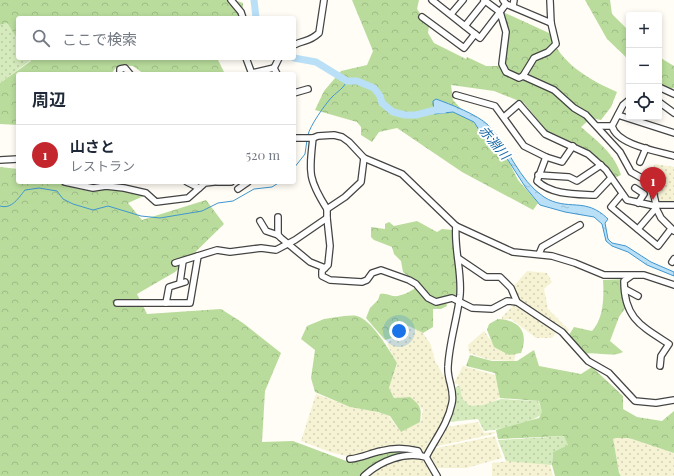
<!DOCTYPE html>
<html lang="ja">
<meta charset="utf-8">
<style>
:root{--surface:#fff;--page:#f6f6f7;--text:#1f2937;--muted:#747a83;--line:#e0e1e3;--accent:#c4262e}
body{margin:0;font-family:"Playfair Display","Noto Sans JP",serif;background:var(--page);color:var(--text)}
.controls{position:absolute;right:12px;top:12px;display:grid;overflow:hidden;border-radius:4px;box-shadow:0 2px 6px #0003}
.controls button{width:36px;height:36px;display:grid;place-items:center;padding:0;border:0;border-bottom:1px solid var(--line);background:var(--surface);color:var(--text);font:20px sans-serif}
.you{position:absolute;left:399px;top:331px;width:14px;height:14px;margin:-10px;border:3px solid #fff;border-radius:50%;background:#1a73e8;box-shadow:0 0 0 6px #1a73e833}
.badge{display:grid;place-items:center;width:26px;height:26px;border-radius:50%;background:var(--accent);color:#fff;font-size:13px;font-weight:700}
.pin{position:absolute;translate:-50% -33px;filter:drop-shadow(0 1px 2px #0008)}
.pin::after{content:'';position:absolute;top:21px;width:14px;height:12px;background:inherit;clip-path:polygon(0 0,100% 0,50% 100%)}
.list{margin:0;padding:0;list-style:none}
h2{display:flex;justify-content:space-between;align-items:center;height:52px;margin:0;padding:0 16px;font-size:17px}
h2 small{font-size:13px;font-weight:400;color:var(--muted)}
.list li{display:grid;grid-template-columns:26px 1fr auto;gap:12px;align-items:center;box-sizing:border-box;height:60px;padding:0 16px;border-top:1px solid var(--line)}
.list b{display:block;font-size:15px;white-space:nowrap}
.list p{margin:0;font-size:13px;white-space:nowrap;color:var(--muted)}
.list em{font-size:13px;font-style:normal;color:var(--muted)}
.icon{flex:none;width:22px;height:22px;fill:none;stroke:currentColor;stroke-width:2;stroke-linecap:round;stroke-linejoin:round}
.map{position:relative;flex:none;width:674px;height:476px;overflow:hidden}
.search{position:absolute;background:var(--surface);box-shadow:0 2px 6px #0003;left:16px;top:16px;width:280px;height:44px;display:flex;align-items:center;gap:10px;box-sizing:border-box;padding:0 14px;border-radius:4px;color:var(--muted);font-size:15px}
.panel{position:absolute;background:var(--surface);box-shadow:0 2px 6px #0003;left:16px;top:72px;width:280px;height:112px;border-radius:4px}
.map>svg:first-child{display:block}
.farmland{fill:url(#farmland-dots)}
.grass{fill:url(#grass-dots)}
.forest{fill:url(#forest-crowns)}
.water{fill:url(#water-ripples);stroke:#3f96cf}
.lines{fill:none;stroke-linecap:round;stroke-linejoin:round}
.stream{stroke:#3f96cf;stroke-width:1}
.river{stroke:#b9e0f7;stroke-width:7}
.minor-casing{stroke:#444;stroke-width:8}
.minor{stroke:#fff;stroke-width:5.5}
.labels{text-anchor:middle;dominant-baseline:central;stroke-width:4;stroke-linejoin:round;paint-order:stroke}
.water-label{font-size:13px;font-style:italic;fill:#1768a6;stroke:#fff}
</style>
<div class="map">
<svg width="674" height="476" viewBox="0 0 674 476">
<defs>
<pattern id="farmland-dots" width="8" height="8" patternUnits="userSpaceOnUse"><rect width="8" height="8" fill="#f6f3d4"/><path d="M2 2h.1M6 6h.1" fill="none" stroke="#d2cfb5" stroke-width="1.8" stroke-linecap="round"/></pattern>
<pattern id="grass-dots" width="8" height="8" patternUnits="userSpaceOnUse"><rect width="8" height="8" fill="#d5ebbd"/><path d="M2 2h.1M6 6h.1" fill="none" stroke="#b6c8a1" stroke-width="1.8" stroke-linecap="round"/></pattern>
<pattern id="forest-crowns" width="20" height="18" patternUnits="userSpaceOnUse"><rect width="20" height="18" fill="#b9dc9c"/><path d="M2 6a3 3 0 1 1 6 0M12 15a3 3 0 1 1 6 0" fill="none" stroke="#9ebc85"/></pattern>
<pattern id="water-ripples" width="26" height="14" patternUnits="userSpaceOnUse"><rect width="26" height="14" fill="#b9e0f7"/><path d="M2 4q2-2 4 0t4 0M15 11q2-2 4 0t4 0" fill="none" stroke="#9ebfd3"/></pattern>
</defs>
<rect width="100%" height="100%" fill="#fffdf5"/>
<g class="farmland">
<polygon points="655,164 674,167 674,204 656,204 648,180"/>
<polygon points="527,271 547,273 552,282 544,289 548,309 569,330 566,336 557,331 552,338 536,338 511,319 502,320 502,317 516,303 512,288"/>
<polygon points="410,326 423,333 431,345 435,361 444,376 451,392 450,405 445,419 426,453 422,453 419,448 406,445 380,448 361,456 351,457 330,452 301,441 316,394 354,408 369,410 388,415 401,432 421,421 423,410 410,397 394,398 389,388 397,364 387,344 394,336"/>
<polygon points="484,331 496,348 516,354 514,361 490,360 469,353 468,345"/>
<polygon points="463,366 495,375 501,397 490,404 476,407 470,406 462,398 460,385 454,383"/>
<polygon points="478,422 484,433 495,432 494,434 433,447 446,427"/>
<polygon points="495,436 502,458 466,468 434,468 436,476 368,476 371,472 396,460 428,458 432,449"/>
<polygon points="613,438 629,438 674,453 674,476 621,476 619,473"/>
<polygon points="519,460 550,464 553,476 492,476 492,463"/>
</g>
<g class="grass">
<polygon points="7,23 18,40 18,58 29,58 31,60 0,83 0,25"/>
<path d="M460 385 462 398 470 406 483 405 501 399 538 401 543 413C532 424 500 429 484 431L478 419 449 422 456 387Z"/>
<polygon points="564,436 569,445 553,452 552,465 506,461 498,440"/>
</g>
<g class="forest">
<polygon points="0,0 234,0 243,3 242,18 18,18 18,40 7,23 0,25"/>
<path d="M352 0H419L417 9 429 26 428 33 434 43 466 59 467 57 486 66H498C507 45 513 37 502 15L505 13 549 33C561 64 588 79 617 92L611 107 601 120 591 118 581 127C597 141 615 154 621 175L614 178 606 165 582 147 547 131 524 103 494 91 451 85 453 100 508 160 518 180 538 203 533 210 462 172 397 128 379 132 372 142 361 135V127L357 122 315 110 324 91 341 71 367 65 373 51Z"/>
<polygon points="585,0 610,0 612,14 629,31 629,60 607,39"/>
<polygon points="659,57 674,66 674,88 670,89 659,84"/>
<polygon points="29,58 217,58 225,74 144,74 133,66 118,65 111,74 18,74 18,125 0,124 0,83 31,61"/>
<polygon points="0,167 18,169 18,182 61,182 75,188 92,192 108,188 146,195 128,203 142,220 206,200 224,224 175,272 137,294 147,314 221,309 243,323 281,353 265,391 262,442 293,441 349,462 382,452 416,452 380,460 362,476 0,476"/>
<polygon points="417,221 437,232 442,229 453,230 458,299 437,299 428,295 424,288 403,272 401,261 394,254 392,247 374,240 371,237 371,227 385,229 385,224 389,222 394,226"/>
<path d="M628 279 626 291 630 301 619 317 610 341 623 352C611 358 597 351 583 354L567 338 574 327 592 331C604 318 604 297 603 280Z"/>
<path d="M415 288 419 290 427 301 446 302 447 306 441 309H433V327L423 333 409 326 396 332 392 338 385 340 366 318 370 308 378 300 380 294C386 293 388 295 393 296 400 297 410 292 415 288Z"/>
<path d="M344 316C348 316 353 315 357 316 371 319 390 351 397 363L389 388 394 398 410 397C421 406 422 408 420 422L401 432 390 416 378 412 350 407 315 392 311 378 315 350 301 339 307 326 324 319Z"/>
<path d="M498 319C520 320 529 333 521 353L509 355 494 347 487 330 489 324Z"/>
<polygon points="534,350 539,366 581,374 592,367 623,396 623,409 637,417 662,421 674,411 674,453 629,438 613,438 619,473 621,476 555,476 552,465 553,452 568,445 564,436 498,439 496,430 539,418 542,412 539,401 500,398 495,373 466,366 470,355 492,361 517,361"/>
</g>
<path class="water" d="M436 99C450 104 478 115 488 125 509 147 518 180 544 197 568 212 585 196 608 219L605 223 608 239 612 243 626 246 651 262 674 272V276L647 265 628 252 612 246 606 241 602 224 594 217 565 212 540 205 526 188 506 157 483 136 474 122 453 112 434 114 433 101Z"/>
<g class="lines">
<g class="stream">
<path d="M308 135C309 127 326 103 332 97 339 90 342 90 347 81"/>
<polyline points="294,168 305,154 307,140"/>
<path d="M0 206C12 210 19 197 25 190L39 188 57 191 63 199 73 204 93 210 108 206 141 216 160 218 202 211 218 203 233 201 254 189 272 187 280 182"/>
</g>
<g class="river">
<polyline points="254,0 256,18"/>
<polyline points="294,58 316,62 347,81 357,81 374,88 380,96 382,103 393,112 405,115 416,115 435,110 443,110"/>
</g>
<defs>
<g id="minor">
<polyline points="231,0 241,12 243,18"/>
<polyline points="432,0 480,38 506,4"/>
<polyline points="484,0 500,12 506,32 502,64 506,72 519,78 523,76 554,90 574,108 586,115 620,152 631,172 647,181 652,187 656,204 655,206 661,218 674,231"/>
<polyline points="503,0 506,4 551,23"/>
<polyline points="513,6 514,0"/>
<polyline points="451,14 463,0"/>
<polyline points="422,17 464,48 475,34"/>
<polyline points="465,26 485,1"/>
<path d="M294 45C305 39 308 43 319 33L324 0"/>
<polyline points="246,58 252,74"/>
<polyline points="252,73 274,68"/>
<polyline points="120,74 120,69 125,68 130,74"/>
<polyline points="277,74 274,68 279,58"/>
<polyline points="523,76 534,58 548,52 556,44 551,23 550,0"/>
<polyline points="661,88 674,94"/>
<polyline points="294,93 308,89"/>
<polyline points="456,95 495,106 524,146 546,157 562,162 573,146"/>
<path d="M629 100 623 105 612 126C617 145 657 151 674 156"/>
<polyline points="659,102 674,113"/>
<polyline points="618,115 674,133"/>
<polyline points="504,117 519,104 545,134 588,154 606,170 627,200 655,206"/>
<polyline points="598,126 612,126"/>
<polyline points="294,138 313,138 318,136 334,135 342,137 349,142 364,158 402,174 456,226 504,248 513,252 552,256 575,263 604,275 644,275 674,285"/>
<path d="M313 138C309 173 308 179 327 209"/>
<path d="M546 157 537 181C552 195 575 194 595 195L611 178"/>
<polyline points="0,160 18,159"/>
<polyline points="640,162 646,148"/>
<polyline points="538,175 569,177 577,181 601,165"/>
<polyline points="65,182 93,188 106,186 124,188 146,193 156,202 188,198 205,183 214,182"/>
<polyline points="187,182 199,188"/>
<polyline points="217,182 231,182"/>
<polyline points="635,188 644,194 638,203"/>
<polyline points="238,189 248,182"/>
<polyline points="622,194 611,207 658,246 671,229"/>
<polyline points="656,205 674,205"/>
<polyline points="278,217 278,235 281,238 310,262 325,268"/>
<polyline points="327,218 330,246 328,265 322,271 322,276 330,280 362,282 367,280 372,273 381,270 409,280 416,284 428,298 436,302 452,298 472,308 492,309 507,301 517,302 562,332 588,361 609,373 635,401 656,403 674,400"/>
<polyline points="260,221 266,231 278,235"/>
<polyline points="638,229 656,208"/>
<polyline points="539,254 542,247 580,225"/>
<polyline points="458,258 486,277 500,277 511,288 517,302"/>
<polyline points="672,262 674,259"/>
<polyline points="175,263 217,250 230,252 261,248 276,250 295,240 327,218 327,209 345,197 361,182 364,158"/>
<path d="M631 276 624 281C624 318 641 326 669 344L661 356 660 366"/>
<polyline points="180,282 183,261"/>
<polyline points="625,289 638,296"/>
<polyline points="117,303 190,303 198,256"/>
<polyline points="166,303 169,287 185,282"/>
<path d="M426 457C435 439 448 424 452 403 455 390 447 380 448 367 449 343 457 320 460 295 462 272 454 249 456 226"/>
<path d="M350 459C362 458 370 453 381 451 392 448 406 448 418 451L420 455"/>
<path d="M364 476C380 461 405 451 426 457L437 476"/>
</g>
</defs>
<use href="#minor" class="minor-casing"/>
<use href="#minor" class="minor"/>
</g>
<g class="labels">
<g class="water-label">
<text transform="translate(495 142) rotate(50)">赤淵川</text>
</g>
</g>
</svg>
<div class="controls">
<button>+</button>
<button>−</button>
<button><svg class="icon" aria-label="locate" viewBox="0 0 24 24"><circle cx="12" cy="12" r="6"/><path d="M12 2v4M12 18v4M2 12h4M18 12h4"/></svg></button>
</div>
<div class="you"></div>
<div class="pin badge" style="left:653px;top:200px">1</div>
<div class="search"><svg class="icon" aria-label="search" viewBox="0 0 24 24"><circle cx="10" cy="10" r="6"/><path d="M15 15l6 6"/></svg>ここで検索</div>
<section class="panel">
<h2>周辺<small></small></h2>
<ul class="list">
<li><span class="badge">1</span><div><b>山さと</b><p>レストラン</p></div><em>520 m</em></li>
</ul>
</section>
</div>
